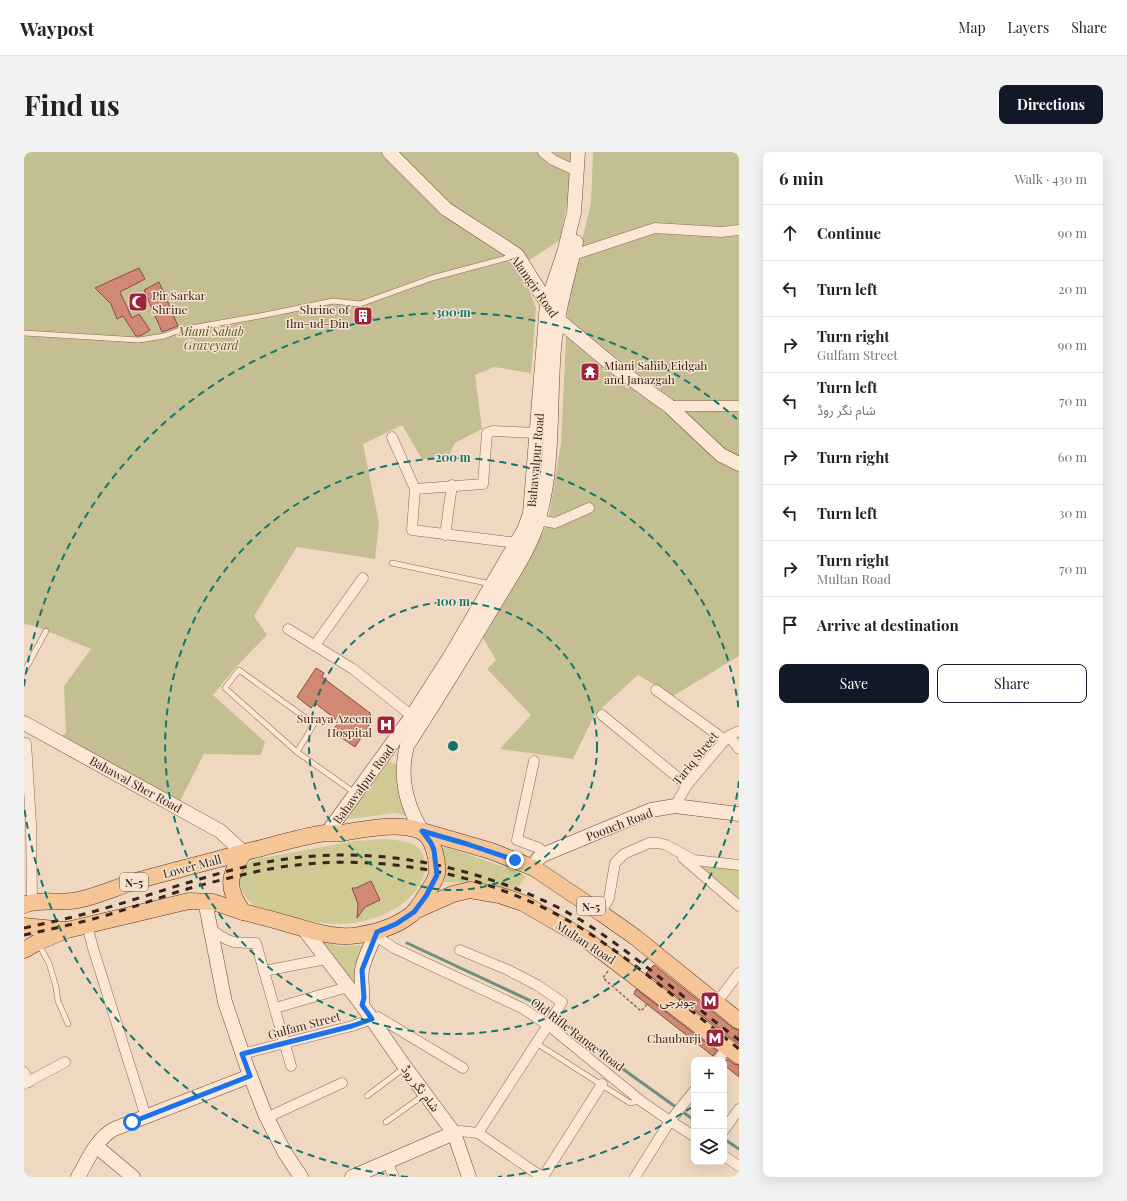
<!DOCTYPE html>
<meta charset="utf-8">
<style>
:root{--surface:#fff;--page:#f2f2f2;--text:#222;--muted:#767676;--line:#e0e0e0;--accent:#111827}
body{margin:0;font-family:"Playfair Display","Noto Sans Arabic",serif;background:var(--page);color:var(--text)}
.controls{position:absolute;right:12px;bottom:12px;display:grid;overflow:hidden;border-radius:8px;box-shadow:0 4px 16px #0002}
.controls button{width:36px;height:36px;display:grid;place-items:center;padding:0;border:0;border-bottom:1px solid var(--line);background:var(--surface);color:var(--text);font:20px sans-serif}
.stop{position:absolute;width:12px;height:12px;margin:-9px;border:3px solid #1a73e8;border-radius:50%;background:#fff}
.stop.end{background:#1a73e8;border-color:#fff;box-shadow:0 1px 4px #0008}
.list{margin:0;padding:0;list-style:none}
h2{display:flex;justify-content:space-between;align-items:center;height:52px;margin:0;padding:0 16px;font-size:17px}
h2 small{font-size:13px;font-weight:400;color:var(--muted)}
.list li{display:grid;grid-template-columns:26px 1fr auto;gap:12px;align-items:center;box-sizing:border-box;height:56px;padding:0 16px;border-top:1px solid var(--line)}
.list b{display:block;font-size:15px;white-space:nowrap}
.list p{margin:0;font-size:13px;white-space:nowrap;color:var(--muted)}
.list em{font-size:13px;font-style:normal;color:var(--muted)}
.actions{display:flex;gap:8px;padding:12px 16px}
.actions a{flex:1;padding:9px 0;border:1px solid var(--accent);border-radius:8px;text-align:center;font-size:14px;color:var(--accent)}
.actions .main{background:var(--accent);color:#fff}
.icon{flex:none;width:22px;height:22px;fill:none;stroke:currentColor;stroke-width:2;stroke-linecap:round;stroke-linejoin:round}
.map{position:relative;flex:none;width:715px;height:1025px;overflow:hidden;border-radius:8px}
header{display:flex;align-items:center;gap:24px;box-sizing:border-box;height:56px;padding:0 20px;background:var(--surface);border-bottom:1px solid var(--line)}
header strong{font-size:19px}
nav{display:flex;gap:22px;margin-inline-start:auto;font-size:14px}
.intro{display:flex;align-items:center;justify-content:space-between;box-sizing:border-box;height:96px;padding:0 24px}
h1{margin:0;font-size:28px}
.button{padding:10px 18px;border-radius:8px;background:var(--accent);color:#fff;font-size:14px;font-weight:700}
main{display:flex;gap:24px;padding:0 24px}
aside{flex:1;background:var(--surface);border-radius:8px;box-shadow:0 4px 16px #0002}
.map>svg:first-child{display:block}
.green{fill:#cfca93}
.cemetery{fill:#c3bf93}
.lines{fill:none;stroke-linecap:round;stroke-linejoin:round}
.stream{stroke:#6a917f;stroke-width:3}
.building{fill:#d18874;stroke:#8b4b3b}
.lane-casing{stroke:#8a6857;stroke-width:6}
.street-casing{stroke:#8a6857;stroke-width:11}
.secondary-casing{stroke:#6c493a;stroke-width:15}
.primary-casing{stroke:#58372c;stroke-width:17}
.path{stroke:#8a6857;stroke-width:1.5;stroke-dasharray:3 2;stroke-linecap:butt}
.lane{stroke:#fbe7d4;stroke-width:5}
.street{stroke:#fbe7d4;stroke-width:10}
.secondary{stroke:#fbe7d4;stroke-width:14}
.primary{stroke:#f6c595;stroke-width:16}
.rail{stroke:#39241c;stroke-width:3;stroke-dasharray:7 7;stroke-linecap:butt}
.route{stroke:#1a73e8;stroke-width:5}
.ring{fill:none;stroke:#0f766e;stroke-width:2;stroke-dasharray:7 5}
.labels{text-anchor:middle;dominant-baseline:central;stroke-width:3;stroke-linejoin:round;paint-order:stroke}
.shield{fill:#f7e4d0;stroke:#725e52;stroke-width:1}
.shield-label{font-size:11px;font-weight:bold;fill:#39241c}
.street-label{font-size:12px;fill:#39241c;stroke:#f7e4d0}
.poi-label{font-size:12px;fill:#39241c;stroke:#f7e4d0;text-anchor:end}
.park-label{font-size:12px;font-style:italic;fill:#545722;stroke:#f7e4d0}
.centre{fill:#0f766e;stroke:#f7e4d0;stroke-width:2}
.ring-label{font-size:12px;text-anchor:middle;font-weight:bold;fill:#0f766e;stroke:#f7e4d0;stroke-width:3;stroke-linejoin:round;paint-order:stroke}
</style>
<header>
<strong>Waypost</strong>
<nav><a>Map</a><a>Layers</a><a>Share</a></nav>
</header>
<div class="intro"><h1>Find us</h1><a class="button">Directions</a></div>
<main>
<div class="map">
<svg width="715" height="1025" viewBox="0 0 715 1025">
<rect width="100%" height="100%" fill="#f0d8c0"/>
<g class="green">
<path d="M365 609 374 614C370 633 376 647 384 664L371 661 326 667 322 665 347 634Z"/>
<path d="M359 687C370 688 386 688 394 696 411 711 396 738 382 749 368 760 347 769 329 771 297 776 263 762 231 754 213 739 205 719 232 707L331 689Z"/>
<polygon points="419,695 422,695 486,717 502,724 489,743 446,731 421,730 418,727 418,698"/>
<polygon points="650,698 670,708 715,713 715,754"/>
<polygon points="291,787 315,794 339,793 333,809 331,833"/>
</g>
<g class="cemetery">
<polygon points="0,0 546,0 545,41 536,88 496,114 512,156 507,221 470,215 451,223 458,277 431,291 425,303 398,307 378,273 339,292 355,371 351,407 273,395 230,464 243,483 213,514 189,543 241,590 237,603 180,602 153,655 31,588 42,581 40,534 67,497 11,474 0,472"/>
<polygon points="569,0 715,0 715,504 649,544 614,523 571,562 549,607 476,597 507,563 463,517 472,508 459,486 502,414 524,370 537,291 544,147 567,51"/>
</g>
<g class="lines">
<g class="stream">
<polyline points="383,791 522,856 603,920 670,968"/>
<polyline points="700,987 715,997"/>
</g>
</g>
<g class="building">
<polygon points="115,116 121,127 96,140 108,166 115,162 126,178 118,183 115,184 112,184 99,164 93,167 87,152 71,136"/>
<polygon points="135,130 154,174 138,180 120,138"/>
<polygon points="344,155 349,167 334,173 330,160"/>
<polygon points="292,516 300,521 298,525 346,561 347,568 344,575 331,595 308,579 315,570 291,551 287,556 273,545"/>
<polygon points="347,729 356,748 341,755 333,766 334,752 328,736 332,736"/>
<polygon points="630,813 709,876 715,878 715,892 622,821"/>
<polygon points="612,837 693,899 689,904 610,842"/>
<polygon points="703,907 710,912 715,913 715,925 700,913"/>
</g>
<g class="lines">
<defs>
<g id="lane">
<polyline points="0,181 115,188 140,184 156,178 241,163 309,149 336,152 408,126 490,104"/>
<polyline points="368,411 467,432"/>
<polyline points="0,520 22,479"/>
<polyline points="273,600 290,572 215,518 201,536 273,600 331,641"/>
<polyline points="14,791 25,811 32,835 34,849 44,872"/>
<polyline points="512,891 606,951 616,949"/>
<polyline points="343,944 380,916"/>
<polyline points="362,970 400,943"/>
</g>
<g id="street">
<polyline points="519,0 529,8 553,19"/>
<polyline points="549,103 631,76 697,80 715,78"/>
<polyline points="645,254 715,254"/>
<polyline points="368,285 391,337 388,378 493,391"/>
<polyline points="391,337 459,332 463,281 469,279 513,281"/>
<polyline points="514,368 531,371 565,356"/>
<polyline points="421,383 428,333"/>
<polyline points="264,477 329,517 388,564"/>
<polyline points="291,493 339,426"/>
<polyline points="632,538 701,588"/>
<polyline points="578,563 663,633"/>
<polyline points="705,584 715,597"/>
<polyline points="2,591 7,671 8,749"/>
<polyline points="510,609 493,688 515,696 521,702"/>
<polyline points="651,654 663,633 701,588 705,584 715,579"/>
<polyline points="659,706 715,754"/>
<polyline points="577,761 585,746 591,711 600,702 625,691 634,691 642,693 670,708 715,713"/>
<polyline points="63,773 69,796 122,965"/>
<path d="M186 776C204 791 209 791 232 791L267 914"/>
<polyline points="353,779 358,788 370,796 498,856 524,873 617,949 646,969 670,984"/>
<polyline points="240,819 302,807"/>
<polyline points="693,850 715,821"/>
<polyline points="251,856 324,835"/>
<polyline points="218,902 328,874 354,865 439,916"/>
<polyline points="694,908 704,895"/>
<polyline points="0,920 5,930"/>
<polyline points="0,932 41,910"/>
<polyline points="242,966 318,931"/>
<polyline points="700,978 715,957"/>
<polyline points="430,981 436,979 454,981 524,873 538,850 513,833 484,818 436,798"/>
<polyline points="454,981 518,1025"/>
<polyline points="700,1004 715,1014"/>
<polyline points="363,1010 370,1025"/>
<polyline points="519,1025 578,932"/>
<polyline points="611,1025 646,969 670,939"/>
</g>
<g id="secondary">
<polyline points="365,0 422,57 493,103 533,167 587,212 645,254 697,303 715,312"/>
<polyline points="0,571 196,679 220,701"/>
<path d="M398 679C382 653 375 624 383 594 414 546 444 497 473 448 487 425 503 401 512 376 531 318 525 256 530 196 533 160 544 125 552 90"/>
<polyline points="303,681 388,564 427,503 484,405 500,378 506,362 523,151 540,101 550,61 554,0"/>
<path d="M510 716C512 709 514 705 521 702L627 658 651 654 715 662"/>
<polyline points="181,749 201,850 223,915 241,962 261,1001 277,1025"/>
<polyline points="279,776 338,853 381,915 430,981 445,1025"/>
<path d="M338 853C340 842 336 830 338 818 340 805 348 792 353 779"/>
<polyline points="72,994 109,1025"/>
<path d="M54 1025C64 1008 72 987 90 977L226 924"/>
<polyline points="328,1025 430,981"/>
</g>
<g id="primary">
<polyline points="398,679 467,699 510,716 577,761 611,785 715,869"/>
<path d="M0 753C14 746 37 752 54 748 74 744 93 735 112 729 148 719 185 710 221 700 248 694 274 685 301 681 307 681 312 681 318 681 340 677 375 670 396 679 409 684 414 708 413 721 412 729 394 756 388 762 373 774 354 780 335 783 313 787 292 780 271 774 254 769 236 764 219 760 202 736 204 723 220 701"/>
<polyline points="391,759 429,742 446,738 475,743 499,751 560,786 715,904"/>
<polyline points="0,774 41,778"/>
<polyline points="0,798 14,790 43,778 165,749 189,750 219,760"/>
</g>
</defs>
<use href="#lane" class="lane-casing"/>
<use href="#street" class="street-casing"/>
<use href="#secondary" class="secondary-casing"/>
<use href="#primary" class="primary-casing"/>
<polyline class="path" points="584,819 579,826 617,859 623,852"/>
<use href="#lane" class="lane"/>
<use href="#street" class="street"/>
<use href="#secondary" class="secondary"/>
<use href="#primary" class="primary"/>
<g class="rail">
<path d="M0 776C23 771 46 766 68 760 122 745 175 725 229 713 318 693 406 704 490 736 515 746 540 757 563 772 617 807 664 850 715 888"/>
<path d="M0 783C23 778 46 773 69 767 96 760 123 750 150 741 175 733 201 727 226 721 338 695 459 717 557 776 613 811 663 856 715 897"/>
</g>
</g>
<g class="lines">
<polyline class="route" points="108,970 226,924 218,902 328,874 348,867 338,853 340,846 338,818 353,780 372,772 390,760 402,744 413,723 410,698 407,691 398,679 443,692 491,708"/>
</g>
<g class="ring">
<circle cx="429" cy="594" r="144"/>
<path d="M715 629A288 288 0 1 1 715 559"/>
<path d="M668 955A433 433 0 0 1 474 1025M384 1025A433 433 0 0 1 0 654M0 534A433 433 0 0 1 713 267"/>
</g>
<defs>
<symbol id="mosque-square" viewBox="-11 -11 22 22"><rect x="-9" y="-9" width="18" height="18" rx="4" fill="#9d233d" stroke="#f7e4d0"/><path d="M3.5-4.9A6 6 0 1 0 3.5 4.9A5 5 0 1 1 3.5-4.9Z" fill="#fff"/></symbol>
<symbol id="building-square" viewBox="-11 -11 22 22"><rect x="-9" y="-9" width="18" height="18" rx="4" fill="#9d233d" stroke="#f7e4d0"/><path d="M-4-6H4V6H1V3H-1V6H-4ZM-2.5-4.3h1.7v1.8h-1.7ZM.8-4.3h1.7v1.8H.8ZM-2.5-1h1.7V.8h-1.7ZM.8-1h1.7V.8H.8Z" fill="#fff"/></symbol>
<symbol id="temple-square" viewBox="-11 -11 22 22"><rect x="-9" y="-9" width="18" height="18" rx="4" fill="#9d233d" stroke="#f7e4d0"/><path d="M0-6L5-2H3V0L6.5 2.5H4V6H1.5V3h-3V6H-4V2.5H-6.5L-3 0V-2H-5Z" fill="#fff"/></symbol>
<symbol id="hospital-square" viewBox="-11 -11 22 22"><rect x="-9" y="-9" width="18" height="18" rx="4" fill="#9d233d" stroke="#f7e4d0"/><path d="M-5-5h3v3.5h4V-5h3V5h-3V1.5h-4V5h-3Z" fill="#fff"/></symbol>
<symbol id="metro-square" viewBox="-11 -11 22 22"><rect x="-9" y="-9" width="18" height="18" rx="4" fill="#9d233d" stroke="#f7e4d0"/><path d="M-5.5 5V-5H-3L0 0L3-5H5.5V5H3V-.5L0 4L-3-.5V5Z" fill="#fff"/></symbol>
</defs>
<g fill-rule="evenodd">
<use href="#mosque-square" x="103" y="139" width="22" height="22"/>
<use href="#building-square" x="328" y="153" width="22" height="22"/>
<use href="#temple-square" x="555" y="209" width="22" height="22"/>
<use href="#hospital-square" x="351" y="562" width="22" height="22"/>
<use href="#metro-square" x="675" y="838" width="22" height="22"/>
<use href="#metro-square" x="680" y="875" width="22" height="22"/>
</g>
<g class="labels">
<g class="shield">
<rect x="96" y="721" width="28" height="18" rx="3"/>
<rect x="553" y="745" width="28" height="18" rx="3"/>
</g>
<g class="shield-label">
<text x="110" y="730">N-5</text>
<text x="567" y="754">N-5</text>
</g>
<g class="street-label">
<text transform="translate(511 134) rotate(55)">Alamgir Road</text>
<text transform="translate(511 308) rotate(-85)">Bahawalpur Road</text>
<text transform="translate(671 606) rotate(-51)">Tariq Street</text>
<text transform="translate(112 632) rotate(29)">Bahawal Sher Road</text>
<text transform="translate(339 632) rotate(-54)">Bahawalpur Road</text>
<text transform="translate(595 672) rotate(-21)">Poonch Road</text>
<text transform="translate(168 714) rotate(-15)">Lower Mall</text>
<text transform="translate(562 790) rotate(33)">Multan Road</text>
<text transform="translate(280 873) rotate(-15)">Gulfam Street</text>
<text transform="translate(554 882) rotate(37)">Old Rifle Range Road</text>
<text transform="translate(397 936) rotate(53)">شام نگر روڈ</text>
</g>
<g class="poi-label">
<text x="128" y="143" text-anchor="start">Pir Sarkar<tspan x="128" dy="14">Shrine</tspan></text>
<text x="325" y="157">Shrine of<tspan x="325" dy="14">Ilm-ud-Din</tspan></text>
<text x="580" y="213" text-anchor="start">Miani Sahib Eidgah<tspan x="580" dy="14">and Janazgah</tspan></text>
<text x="348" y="566">Suraya Azeem<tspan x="348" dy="14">Hospital</tspan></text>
<text x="672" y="849">چوبرجی</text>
<text x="677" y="886">Chauburji</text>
</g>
<g class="park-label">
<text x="187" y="179">Miani Sahab<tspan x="187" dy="14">Graveyard</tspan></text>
</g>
</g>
<circle cx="429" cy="594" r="6" class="centre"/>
<g class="ring-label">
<text x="429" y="165">300 m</text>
<text x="429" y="310">200 m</text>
<text x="429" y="454">100 m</text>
</g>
</svg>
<div class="controls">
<button>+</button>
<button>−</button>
<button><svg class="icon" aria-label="layers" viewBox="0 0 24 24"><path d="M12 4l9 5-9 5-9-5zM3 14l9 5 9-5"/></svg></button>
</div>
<div class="stop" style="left:108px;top:970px"></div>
<div class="stop end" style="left:491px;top:708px"></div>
</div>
<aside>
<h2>6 min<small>Walk · 430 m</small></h2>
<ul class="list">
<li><svg class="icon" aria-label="ahead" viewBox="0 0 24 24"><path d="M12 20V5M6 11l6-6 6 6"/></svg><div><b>Continue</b></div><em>90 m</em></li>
<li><svg class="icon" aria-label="left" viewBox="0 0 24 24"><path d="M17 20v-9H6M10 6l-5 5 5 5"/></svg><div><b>Turn left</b></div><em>20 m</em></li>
<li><svg class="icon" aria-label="right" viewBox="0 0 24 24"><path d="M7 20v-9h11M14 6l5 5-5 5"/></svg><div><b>Turn right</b><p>Gulfam Street</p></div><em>90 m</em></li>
<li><svg class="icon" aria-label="left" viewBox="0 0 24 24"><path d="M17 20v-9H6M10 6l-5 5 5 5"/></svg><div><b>Turn left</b><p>شام نگر روڈ</p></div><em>70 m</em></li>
<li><svg class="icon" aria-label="right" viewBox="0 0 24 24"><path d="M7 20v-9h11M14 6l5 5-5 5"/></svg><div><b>Turn right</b></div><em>60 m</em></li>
<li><svg class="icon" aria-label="left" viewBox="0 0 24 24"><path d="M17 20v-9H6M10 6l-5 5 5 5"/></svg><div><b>Turn left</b></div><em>30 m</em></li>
<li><svg class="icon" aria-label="right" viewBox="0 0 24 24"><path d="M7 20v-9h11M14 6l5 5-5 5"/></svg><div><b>Turn right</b><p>Multan Road</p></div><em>70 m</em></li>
<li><svg class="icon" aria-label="arrive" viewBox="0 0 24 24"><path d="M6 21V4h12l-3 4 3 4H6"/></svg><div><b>Arrive at destination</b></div></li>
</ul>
<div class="actions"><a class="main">Save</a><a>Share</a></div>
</aside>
</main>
